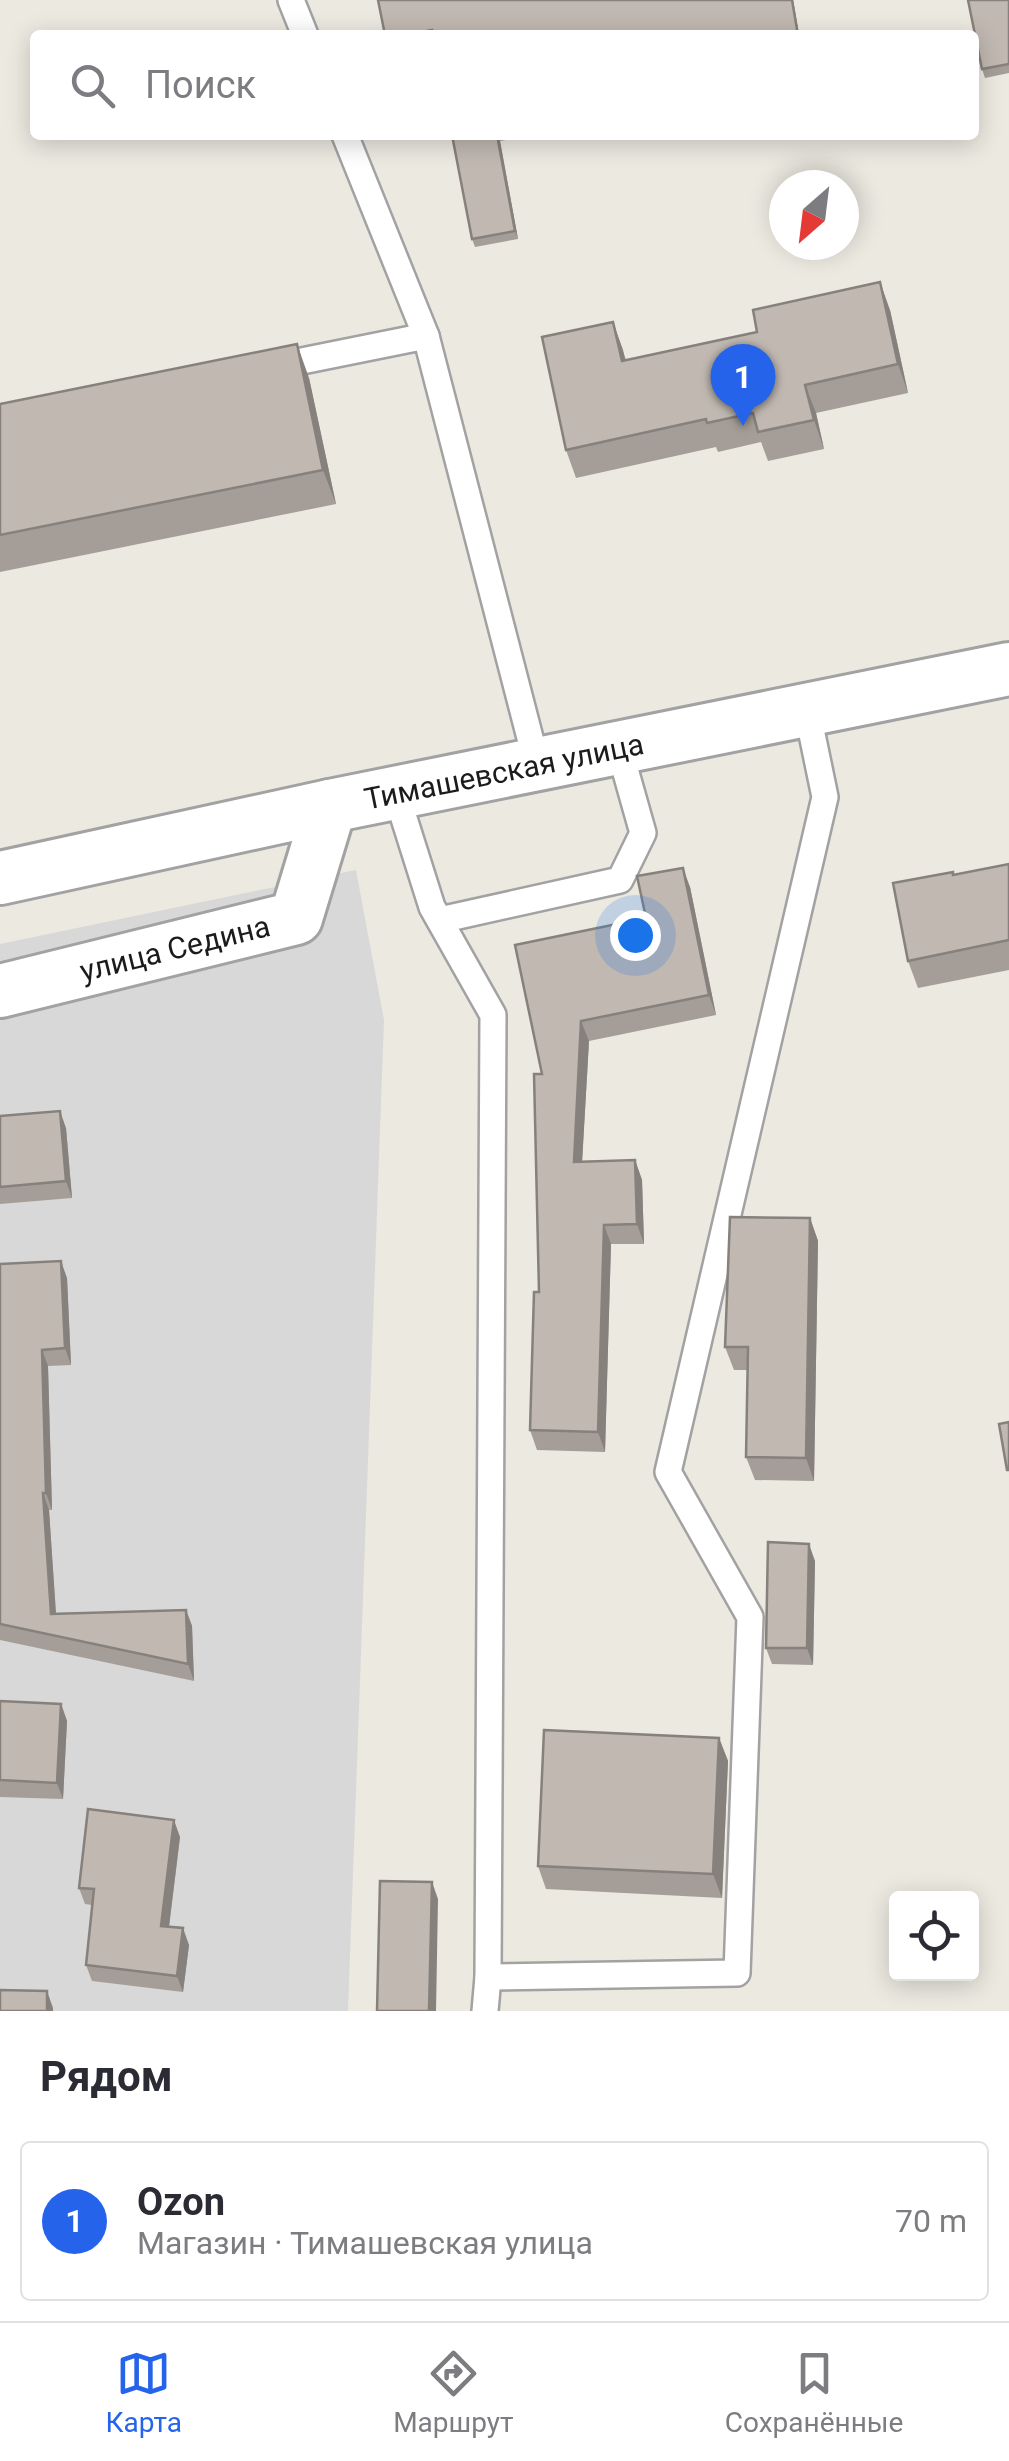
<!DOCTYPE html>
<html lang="ru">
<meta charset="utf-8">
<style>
:root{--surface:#fff;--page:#f7f7f7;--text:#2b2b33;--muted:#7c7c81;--line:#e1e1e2;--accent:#2563eb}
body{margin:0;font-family:Roboto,sans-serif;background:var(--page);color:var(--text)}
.controls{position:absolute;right:30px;bottom:30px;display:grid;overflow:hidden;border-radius:10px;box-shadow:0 5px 25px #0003}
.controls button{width:90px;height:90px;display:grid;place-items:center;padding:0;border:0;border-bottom:2px solid var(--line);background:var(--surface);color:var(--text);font:50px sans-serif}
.compass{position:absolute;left:769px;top:170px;width:90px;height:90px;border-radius:50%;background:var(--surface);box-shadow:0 5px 25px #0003;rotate:208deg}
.you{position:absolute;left:635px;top:935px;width:35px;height:35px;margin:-25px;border:8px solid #fff;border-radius:50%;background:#1a73e8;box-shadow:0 0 0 15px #1a73e833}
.badge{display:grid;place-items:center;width:65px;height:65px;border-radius:50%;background:var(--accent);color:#fff;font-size:32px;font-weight:700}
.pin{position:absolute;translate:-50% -82px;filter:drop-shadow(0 2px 5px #0008)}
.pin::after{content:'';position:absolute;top:52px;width:35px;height:30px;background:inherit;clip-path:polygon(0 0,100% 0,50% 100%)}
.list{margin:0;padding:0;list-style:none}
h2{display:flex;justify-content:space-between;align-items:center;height:130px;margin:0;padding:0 40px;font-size:42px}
h2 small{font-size:32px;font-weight:400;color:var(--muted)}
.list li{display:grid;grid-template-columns:65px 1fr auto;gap:30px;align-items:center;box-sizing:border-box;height:160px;margin:0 20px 20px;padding:0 20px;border:2px solid var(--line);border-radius:10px}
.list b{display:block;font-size:38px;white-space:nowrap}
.list p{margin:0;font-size:32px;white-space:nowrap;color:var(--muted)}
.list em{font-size:32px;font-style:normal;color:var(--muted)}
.icon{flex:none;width:55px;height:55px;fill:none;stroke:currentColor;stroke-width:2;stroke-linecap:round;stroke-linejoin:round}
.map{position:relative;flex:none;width:1009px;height:2011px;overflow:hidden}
.search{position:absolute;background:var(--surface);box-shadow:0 5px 25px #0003;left:30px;right:30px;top:30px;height:110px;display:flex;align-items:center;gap:25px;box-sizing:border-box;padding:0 35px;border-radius:10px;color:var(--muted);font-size:38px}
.sheet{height:310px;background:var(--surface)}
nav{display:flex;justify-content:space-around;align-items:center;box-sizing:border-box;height:140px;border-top:2px solid var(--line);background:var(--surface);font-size:28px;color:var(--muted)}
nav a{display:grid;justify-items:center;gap:5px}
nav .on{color:var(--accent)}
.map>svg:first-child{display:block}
.residential{fill:#d9d8d8}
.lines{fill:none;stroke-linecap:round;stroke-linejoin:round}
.lane-casing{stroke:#a2a2a2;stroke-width:30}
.street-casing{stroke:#a2a2a2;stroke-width:58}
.lane{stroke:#fff;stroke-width:25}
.street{stroke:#fff;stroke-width:52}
.wall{fill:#a59e98}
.shaded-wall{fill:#86817c}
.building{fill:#c0b8b1;stroke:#86817c;stroke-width:2.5}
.labels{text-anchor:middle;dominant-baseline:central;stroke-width:8;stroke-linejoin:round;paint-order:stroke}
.street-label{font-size:30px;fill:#1b1b1b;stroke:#fff}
</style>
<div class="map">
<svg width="1009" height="2011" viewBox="0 0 1009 2011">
<rect width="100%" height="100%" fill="#ece9e1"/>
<polygon class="residential" points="356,870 384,1020 348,2011 0,2011 0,944"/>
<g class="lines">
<defs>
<g id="lane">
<polyline points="291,0 305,35"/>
<polyline points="345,135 426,336"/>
<polyline points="272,367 426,336 537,765"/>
<polyline points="396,793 432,907 493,1015 488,1977 485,2011"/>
<polyline points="440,920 620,880 643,833 619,748"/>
<polyline points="488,1977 737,1973 750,1617 668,1472 825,797 807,710"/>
</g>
<g id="street">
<path id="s1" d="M0 878 330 806 1009 669"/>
<path id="s2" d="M0 991 296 918 330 806"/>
</g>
</defs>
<use href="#lane" class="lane-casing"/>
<use href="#street" class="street-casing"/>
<use href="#lane" class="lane"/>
<use href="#street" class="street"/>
</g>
<g class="wall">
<polygon points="378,0 793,0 799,35 385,35"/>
<polygon points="1009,0 1009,73 985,78 982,69"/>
<polygon points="452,135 532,135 500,141 518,239 475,247 472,239"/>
<polygon points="890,310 908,393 816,413 824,449 768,461 761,442 718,452 716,447 576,478 566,450 613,322 626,360"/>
<polygon points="309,378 336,504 0,572 0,404"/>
<polygon points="1009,863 1009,970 918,988 908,961"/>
<polygon points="690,887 716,1015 589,1041 582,1161 635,1160 642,1180 644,1244 611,1244 605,1452 537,1450 530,1430 539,1292 542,1074 646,918"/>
<polygon points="0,1116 66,1128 72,1198 0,1204"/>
<polygon points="810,1218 818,1241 814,1481 755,1480 746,1457 748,1370 734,1370 725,1347"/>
<polygon points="0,1264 67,1278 71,1365 48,1366 52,1510 49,1510 56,1613 186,1610 192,1626 194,1681 0,1640"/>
<polygon points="815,1561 813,1665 772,1664 766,1648"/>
<polygon points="0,1701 61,1704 67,1721 63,1799 0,1797"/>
<polygon points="719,1738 728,1761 722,1898 546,1889 538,1866"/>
<polygon points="180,1837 169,1927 189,1945 183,1992 92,1981 86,1965 92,1905 85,1904 79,1888"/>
</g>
<g class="shaded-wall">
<polygon points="792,0 793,0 799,35 798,35"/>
<polygon points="497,135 500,141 518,239 515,231"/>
<polygon points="880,282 890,310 908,393 898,364"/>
<polygon points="613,322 623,350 632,390 622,361"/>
<polygon points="297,344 309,378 336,504 323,470"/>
<polygon points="805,385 816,413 824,449 814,420"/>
<polygon points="683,868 690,887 716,1015 709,995"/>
<polygon points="581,1021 589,1041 581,1181 574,1162"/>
<polygon points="60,1111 66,1128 72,1198 66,1181"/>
<polygon points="635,1160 642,1180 644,1244 637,1224"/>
<polygon points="810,1218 818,1241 814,1481 806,1458"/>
<polygon points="604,1225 611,1244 605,1452 598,1432"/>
<polygon points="61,1261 67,1278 71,1365 65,1348"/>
<polygon points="42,1350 48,1366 52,1510 46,1493"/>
<polygon points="43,1493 49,1510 57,1630 51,1614"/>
<polygon points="809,1544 815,1561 813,1665 807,1648"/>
<polygon points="186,1610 192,1626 194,1681 188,1664"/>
<polygon points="61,1704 67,1721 63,1799 57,1783"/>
<polygon points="719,1738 728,1761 722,1898 713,1874"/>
<polygon points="174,1820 180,1837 167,1942 161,1926"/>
<polygon points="432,1882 438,1899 436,2011 429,2011"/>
<polygon points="183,1928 189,1945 183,1992 177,1976"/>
<polygon points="47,1991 53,2008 53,2011 47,2011"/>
</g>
<g class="building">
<polygon points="378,0 792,0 798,35 433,35 432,30 406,35 385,35"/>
<polygon points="968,0 1009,0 1009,64 982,69"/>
<polygon points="452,135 497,135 515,231 472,239"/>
<polygon points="880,282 898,364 805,385 814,420 758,432 753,413 707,423 706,419 566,450 542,337 613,322 622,361 757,332 753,310"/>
<polygon points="297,344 323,470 0,535 0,404"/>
<polygon points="1009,864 1009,940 908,961 893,883 953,872 953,875"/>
<polygon points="683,868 709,995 581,1021 574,1162 635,1160 637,1224 604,1225 598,1432 530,1430 534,1292 539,1292 534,1074 542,1074 515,945 646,918 637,876"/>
<polygon points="60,1111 66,1181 0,1187 0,1116"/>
<polygon points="730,1217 810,1218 806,1458 746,1457 748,1347 725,1347"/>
<polygon points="61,1261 65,1348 42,1350 46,1493 43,1493 51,1614 186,1610 188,1664 0,1624 0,1264"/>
<polygon points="1009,1422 1009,1470 1007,1470 999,1424"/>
<polygon points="768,1542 809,1544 807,1648 766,1648"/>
<polygon points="0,1701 61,1704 57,1783 0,1780"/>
<polygon points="544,1730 719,1738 713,1874 538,1866"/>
<polygon points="88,1809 174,1820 161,1926 183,1928 177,1976 86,1965 94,1889 79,1888"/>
<polygon points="380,1881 432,1882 429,2011 377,2011"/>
<polygon points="0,1990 47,1991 47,2011 0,2011"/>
</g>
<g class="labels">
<g class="street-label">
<text stroke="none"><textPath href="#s1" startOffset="515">Тимашевская улица</textPath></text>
<text stroke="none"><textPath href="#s2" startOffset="180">улица Седина</textPath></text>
</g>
</g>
</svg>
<div class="controls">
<button><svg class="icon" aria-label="locate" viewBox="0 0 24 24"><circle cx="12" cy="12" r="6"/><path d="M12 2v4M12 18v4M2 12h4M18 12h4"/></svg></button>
</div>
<svg class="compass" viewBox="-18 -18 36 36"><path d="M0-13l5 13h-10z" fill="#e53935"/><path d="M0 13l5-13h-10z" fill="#7c7c81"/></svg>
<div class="you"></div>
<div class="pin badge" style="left:743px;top:426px">1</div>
<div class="search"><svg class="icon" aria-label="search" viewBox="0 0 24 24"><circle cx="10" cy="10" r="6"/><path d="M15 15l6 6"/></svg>Поиск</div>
</div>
<section class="sheet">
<h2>Рядом<small></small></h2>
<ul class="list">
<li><span class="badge">1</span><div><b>Ozon</b><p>Магазин · Тимашевская улица</p></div><em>70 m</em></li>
</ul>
</section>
<nav>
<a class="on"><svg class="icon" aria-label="map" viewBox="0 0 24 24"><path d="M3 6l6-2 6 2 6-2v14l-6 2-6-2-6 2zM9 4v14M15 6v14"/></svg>Карта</a>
<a><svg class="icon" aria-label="directions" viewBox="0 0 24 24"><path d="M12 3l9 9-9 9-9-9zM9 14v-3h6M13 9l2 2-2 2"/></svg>Маршрут</a>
<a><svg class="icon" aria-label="saved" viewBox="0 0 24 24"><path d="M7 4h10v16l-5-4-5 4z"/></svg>Сохранённые</a>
</nav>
